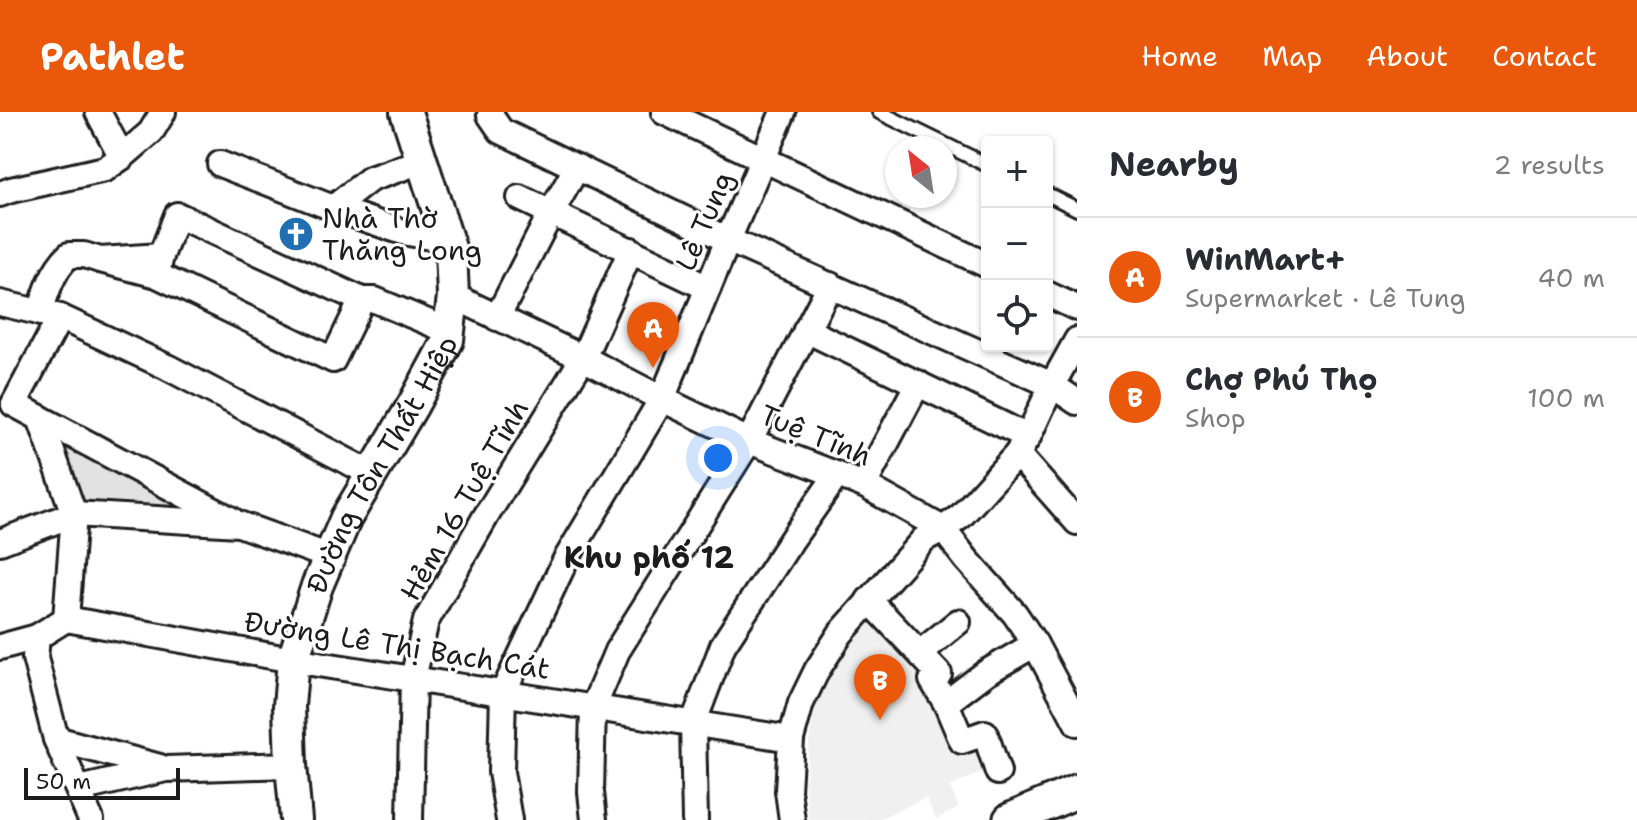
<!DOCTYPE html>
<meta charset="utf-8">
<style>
:root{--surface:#fff;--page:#f2f2f3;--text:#2b2b33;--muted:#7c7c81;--line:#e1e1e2;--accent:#ea580c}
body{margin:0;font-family:"Shantell Sans",sans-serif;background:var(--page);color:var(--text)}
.controls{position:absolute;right:24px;top:24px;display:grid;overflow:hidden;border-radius:8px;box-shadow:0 2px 6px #0004}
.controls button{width:72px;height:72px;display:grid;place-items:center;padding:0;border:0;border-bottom:2px solid var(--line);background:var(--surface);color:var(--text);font:40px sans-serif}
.compass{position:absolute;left:885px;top:24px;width:72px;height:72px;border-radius:50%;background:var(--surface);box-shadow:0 2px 6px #0004;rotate:330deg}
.scale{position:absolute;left:24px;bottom:20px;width:156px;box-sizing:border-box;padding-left:8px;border:4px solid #1c1c1c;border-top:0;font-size:22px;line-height:28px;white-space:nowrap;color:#1c1c1c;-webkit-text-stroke:6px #fff;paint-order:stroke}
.you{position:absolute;left:718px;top:346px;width:28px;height:28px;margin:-20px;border:6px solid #fff;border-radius:50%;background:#1a73e8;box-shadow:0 0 0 12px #1a73e833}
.badge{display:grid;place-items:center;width:52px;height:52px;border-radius:50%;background:var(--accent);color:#fff;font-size:26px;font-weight:700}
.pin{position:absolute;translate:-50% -66px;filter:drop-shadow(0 2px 4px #0008)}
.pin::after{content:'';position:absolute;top:42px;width:28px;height:24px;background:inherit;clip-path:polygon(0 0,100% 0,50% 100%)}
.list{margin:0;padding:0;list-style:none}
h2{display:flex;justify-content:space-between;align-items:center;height:104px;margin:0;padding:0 32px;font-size:34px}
h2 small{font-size:26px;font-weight:400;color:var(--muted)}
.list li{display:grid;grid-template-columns:52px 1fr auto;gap:24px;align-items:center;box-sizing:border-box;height:120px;padding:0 32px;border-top:2px solid var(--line)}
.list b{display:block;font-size:30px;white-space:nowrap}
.list p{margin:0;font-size:26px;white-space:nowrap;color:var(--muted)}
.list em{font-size:26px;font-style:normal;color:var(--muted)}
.icon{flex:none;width:44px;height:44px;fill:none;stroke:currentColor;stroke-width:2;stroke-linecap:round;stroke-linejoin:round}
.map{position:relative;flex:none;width:1077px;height:708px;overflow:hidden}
header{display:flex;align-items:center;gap:48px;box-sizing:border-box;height:112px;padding:0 40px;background:var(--accent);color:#fff}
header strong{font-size:38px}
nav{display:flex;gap:44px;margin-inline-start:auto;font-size:28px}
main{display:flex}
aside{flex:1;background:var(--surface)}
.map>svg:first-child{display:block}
.built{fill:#f0f0f0}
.green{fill:#e2e2e2;stroke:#7f7f7f;stroke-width:2}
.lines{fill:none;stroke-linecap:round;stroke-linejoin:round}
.service-casing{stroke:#1c1c1c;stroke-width:18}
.minor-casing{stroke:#1c1c1c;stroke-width:30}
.tertiary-casing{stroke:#1c1c1c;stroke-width:36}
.secondary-casing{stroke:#1c1c1c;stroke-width:38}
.service{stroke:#fff;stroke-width:12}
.minor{stroke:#fff;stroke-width:24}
.tertiary{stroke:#fff;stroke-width:30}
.secondary{stroke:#fff;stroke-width:32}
.labels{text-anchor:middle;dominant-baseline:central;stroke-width:6;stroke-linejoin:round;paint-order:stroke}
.poi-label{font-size:28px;fill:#1c1c1c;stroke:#fff;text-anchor:start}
.street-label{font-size:28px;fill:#1c1c1c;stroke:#fff}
.neighbourhood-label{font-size:30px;font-weight:bold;fill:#1c1c1c;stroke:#fff}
</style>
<header>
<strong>Pathlet</strong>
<nav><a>Home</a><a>Map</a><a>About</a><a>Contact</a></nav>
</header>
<main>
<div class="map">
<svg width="1077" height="708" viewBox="0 0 1077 708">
<rect width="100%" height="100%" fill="#fff"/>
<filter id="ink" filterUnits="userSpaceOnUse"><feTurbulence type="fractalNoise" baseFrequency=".0125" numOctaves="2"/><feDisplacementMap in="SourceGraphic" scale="16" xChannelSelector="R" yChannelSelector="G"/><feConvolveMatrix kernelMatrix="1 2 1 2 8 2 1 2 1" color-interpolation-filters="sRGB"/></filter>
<g filter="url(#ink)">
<polygon class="built" points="865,504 885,514 905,532 960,630 987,618 1002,651 950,675 959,696 936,707 926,686 876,708 809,708 805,671 810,622 815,598 833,553"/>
<polygon class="green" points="51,318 211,403 76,390"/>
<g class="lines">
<defs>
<g id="service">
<polyline points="879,0 987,53"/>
<polyline points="1047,82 1077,97"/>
</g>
<g id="minor">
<polyline points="98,0 122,45"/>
<polyline points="491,0 490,3 501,19 728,128 1052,273 1077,290"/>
<polyline points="664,0 987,153"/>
<polyline points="220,52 333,96 403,120 447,128"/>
<polyline points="0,82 11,78 105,57 122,45 151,20 163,0"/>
<polyline points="520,86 708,176"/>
<polyline points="333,96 370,67 422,49"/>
<polyline points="161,144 100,148 157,163 333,248 362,188"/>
<polyline points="158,157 161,144 177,103 362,188 375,188 449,219"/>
<polyline points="1047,182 1077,196"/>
<polyline points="453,184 583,246 662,287 749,329 864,373 943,417 966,447 1015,502 1035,532 1077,611"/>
<polyline points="0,191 60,205 167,255 372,362"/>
<path d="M40 201C46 180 53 158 69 143H84L100 148"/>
<polyline points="497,206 551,101 577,55"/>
<polyline points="806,218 1028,325"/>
<polyline points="14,292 40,306 74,402 66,507"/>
<polyline points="14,292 60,205"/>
<polyline points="40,306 232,408"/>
<polyline points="1017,342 1077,410"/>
<polyline points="864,373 918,271"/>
<polyline points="0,430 74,402 239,412 330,445"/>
<polyline points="869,488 939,562 932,568 946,591 987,560 1035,532"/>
<polyline points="37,525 35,546 56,627 91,708"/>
<polyline points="0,535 37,525 66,507 293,548 791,627"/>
<polyline points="920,541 958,510"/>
<polyline points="946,591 962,629 985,621 998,660"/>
<polyline points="56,627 160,655"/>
<polyline points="79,677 166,657 291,653"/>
<polyline points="410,708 413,567 426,509 486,404 583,246 631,138"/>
<polyline points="509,708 501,660 503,581 565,449 662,287 728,128 783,0"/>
<polyline points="594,708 591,680 593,596 617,539 749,329 830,173"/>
<polyline points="695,708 693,612 723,533 792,427 837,363"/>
<polyline points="792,708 788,679 791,627 801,591 817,558 841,521 924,427 943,417 961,404 1017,342 1028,325 1052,273 1077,228"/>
</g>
<g id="tertiary">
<path id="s1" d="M296 708 291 653 289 594 293 548 317 474 346 406 413 293 448 228 453 184 451 139 406 0"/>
</g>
<polyline id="secondary" points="1010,708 1077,679"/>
</defs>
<use href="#service" class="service-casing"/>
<use href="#minor" class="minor-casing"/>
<use href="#tertiary" class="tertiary-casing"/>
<use href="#secondary" class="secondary-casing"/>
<use href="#service" class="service"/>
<use href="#minor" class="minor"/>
<use href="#tertiary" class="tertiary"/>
<use href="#secondary" class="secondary"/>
</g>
</g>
<defs>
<symbol id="church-disc" viewBox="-11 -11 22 22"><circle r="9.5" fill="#1f6fb2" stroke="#fff"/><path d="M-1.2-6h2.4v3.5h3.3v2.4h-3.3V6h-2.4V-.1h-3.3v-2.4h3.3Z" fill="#fff"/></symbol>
</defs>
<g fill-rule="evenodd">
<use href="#church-disc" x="276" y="102" width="40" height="40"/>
</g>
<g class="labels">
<g class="poi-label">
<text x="322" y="106">Nhà Thờ<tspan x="322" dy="32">Thăng Long</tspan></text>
</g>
<g class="street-label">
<text transform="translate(704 109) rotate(-67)">Lê Tung</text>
<text transform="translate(816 323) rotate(22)">Tuệ Tĩnh</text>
<text stroke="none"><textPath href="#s1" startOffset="376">Đường Tôn Thất Hiệp</textPath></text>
<text transform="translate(464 388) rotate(-60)">Hẻm 16 Tuệ Tĩnh</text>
<text transform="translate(397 533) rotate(9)">Đường Lê Thị Bạch Cát</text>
</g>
<g class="neighbourhood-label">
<text x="649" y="445">Khu phố 12</text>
</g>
</g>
</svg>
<div class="controls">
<button>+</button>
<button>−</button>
<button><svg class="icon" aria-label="locate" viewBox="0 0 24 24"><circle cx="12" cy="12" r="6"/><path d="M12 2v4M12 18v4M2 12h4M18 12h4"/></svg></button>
</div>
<svg class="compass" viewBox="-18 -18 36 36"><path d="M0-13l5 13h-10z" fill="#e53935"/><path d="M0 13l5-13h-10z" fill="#7c7c81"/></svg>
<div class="scale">50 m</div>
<div class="you"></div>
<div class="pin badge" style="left:653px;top:256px">A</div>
<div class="pin badge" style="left:880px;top:608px">B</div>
</div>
<aside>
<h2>Nearby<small>2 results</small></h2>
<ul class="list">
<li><span class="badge">A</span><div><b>WinMart+</b><p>Supermarket · Lê Tung</p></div><em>40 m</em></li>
<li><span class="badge">B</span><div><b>Chợ Phú Thọ</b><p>Shop</p></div><em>100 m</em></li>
</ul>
</aside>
</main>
